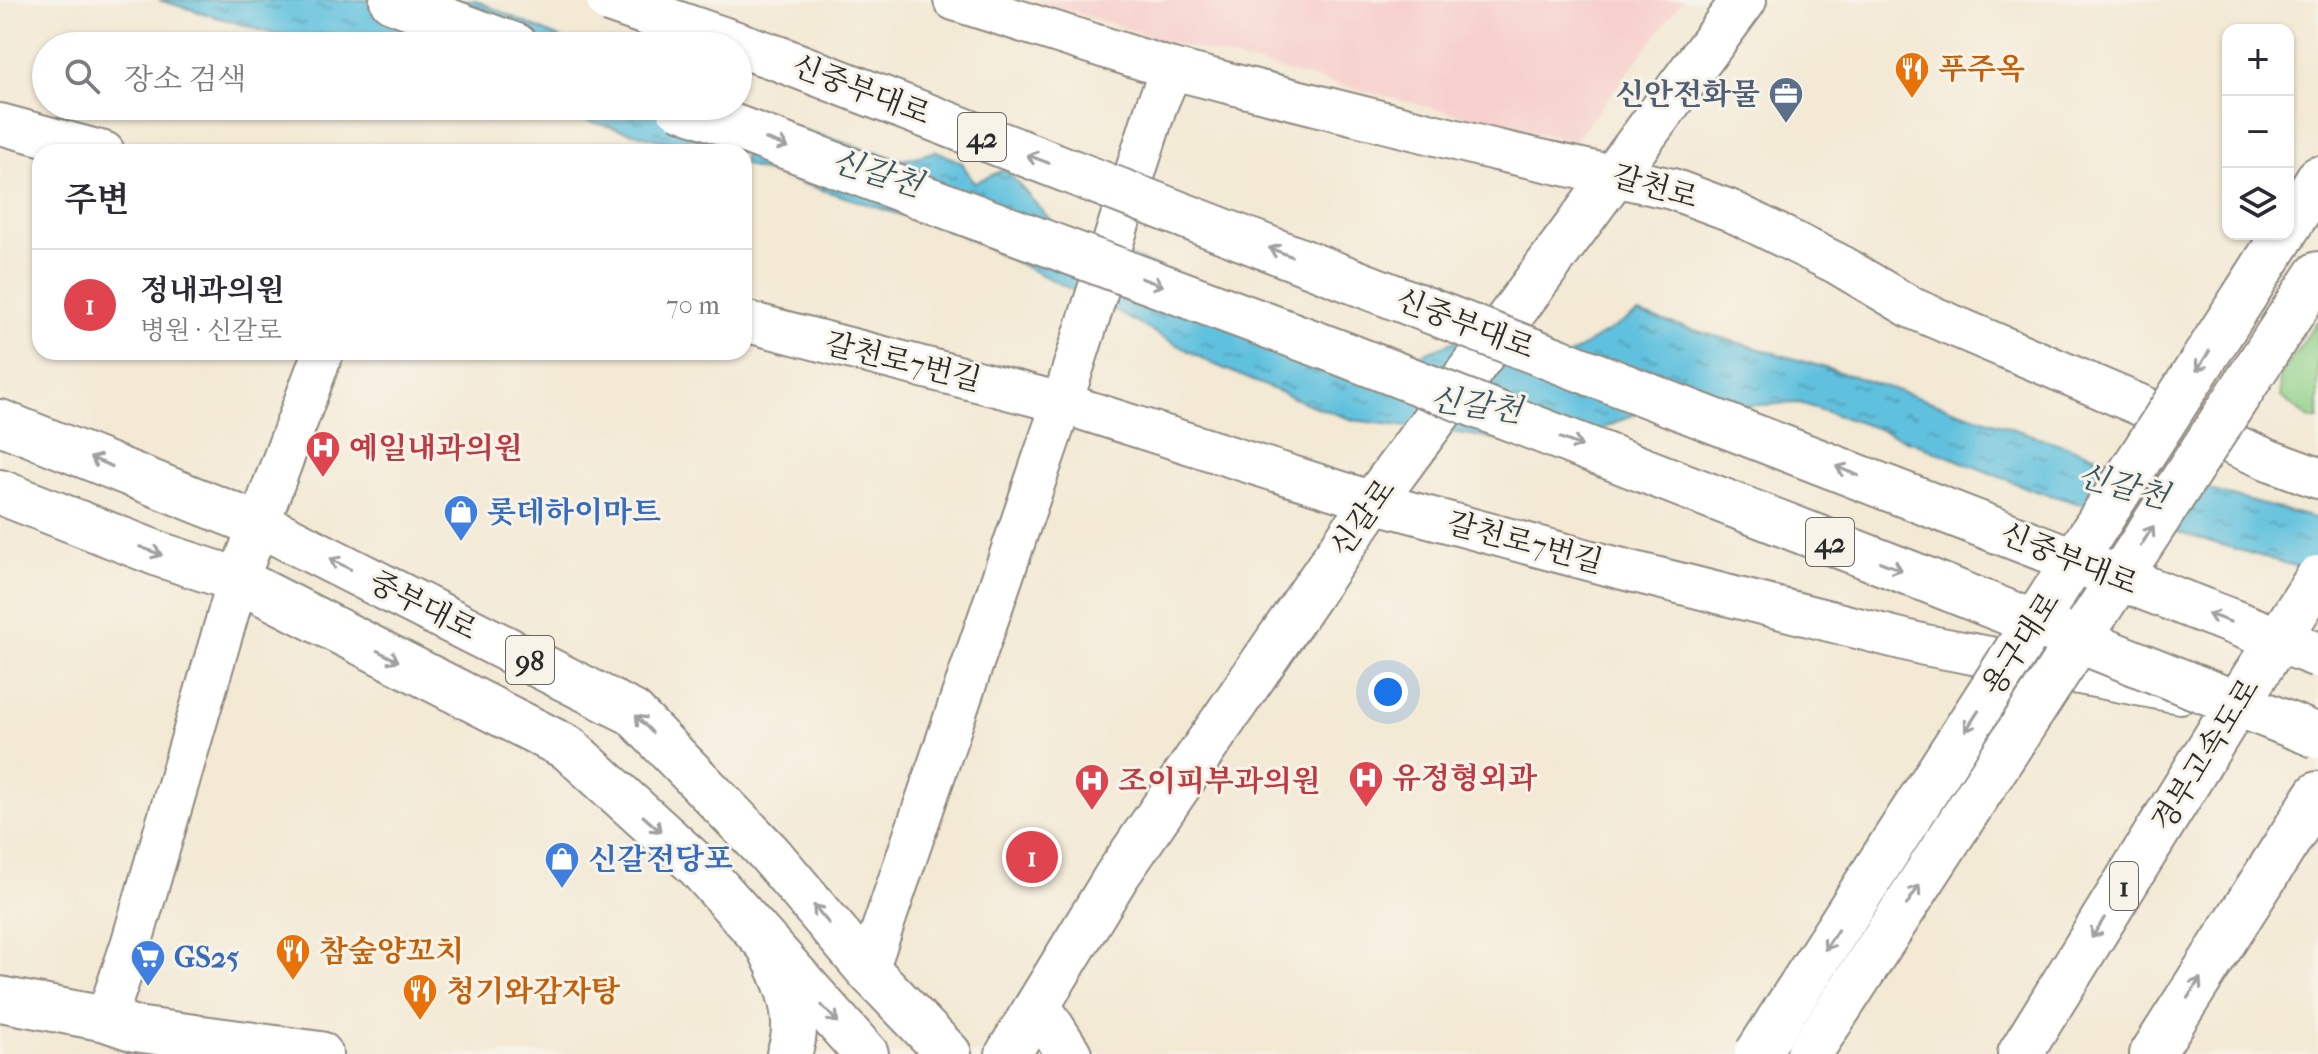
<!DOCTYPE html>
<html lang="ko">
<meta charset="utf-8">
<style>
:root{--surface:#fff;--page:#f2f2f3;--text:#2b2b33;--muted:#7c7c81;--line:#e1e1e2;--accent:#0f766e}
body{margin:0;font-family:"IM FELL French Canon","Noto Serif KR",serif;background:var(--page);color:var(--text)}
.controls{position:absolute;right:24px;top:24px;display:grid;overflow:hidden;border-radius:16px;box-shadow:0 2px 6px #0004}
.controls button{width:72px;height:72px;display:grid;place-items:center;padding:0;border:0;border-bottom:2px solid var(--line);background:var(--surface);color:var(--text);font:40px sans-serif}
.you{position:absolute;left:1388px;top:692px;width:28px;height:28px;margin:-20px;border:6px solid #fff;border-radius:50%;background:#1a73e8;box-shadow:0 0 0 12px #1a73e833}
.badge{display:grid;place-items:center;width:52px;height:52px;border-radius:50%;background:var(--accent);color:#fff;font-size:26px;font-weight:700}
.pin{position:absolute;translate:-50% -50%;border:4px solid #fff;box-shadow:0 2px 8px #0006}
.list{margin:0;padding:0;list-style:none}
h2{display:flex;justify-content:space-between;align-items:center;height:104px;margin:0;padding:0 32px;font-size:34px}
h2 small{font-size:26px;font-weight:400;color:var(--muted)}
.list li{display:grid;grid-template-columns:52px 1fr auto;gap:24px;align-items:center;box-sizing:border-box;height:112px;padding:0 32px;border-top:2px solid var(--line)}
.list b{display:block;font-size:30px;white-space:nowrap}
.list p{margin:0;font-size:26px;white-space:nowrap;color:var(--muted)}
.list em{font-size:26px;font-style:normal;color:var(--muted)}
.icon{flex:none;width:44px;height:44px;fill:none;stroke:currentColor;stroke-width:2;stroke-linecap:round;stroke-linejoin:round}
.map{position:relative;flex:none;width:2318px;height:1054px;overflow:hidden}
.search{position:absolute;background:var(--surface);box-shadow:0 2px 6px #0004;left:32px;top:32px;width:720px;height:88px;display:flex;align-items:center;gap:20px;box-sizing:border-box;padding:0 28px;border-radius:44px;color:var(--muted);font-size:30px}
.panel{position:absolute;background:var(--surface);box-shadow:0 2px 6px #0004;left:32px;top:144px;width:720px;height:216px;border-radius:24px}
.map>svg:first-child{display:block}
.built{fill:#f7d0cd}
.grass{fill:#8ecf87;stroke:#5c7d59;stroke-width:2}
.water{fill:url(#water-ripples);stroke:#467684;stroke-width:2}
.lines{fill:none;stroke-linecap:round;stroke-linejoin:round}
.street-casing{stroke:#8f8a80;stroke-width:44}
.secondary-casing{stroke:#8f8a80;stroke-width:48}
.primary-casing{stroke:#8f8a80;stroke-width:48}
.highway-casing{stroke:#8f8a80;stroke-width:48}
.street{stroke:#fff;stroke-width:40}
.secondary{stroke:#fff;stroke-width:44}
.primary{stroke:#fff;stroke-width:44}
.highway{stroke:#fff;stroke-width:44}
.secondary-bridge-casing{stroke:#8f8a80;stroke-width:48;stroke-linecap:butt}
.highway-bridge-casing{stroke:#8f8a80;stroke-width:48;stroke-linecap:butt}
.secondary-bridge{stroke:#fff;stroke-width:44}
.highway-bridge{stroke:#fff;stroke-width:44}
.oneway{stroke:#a0a0a0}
.labels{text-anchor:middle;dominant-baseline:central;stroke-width:6;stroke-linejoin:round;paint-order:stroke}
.shield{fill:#f7f3e8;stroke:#686764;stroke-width:2}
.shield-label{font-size:28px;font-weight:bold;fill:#2b2b2b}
.food-label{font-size:30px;font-weight:bold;fill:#c56008;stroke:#f7f3e8;text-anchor:start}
.street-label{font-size:30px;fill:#2b2b2b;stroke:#f7f3e8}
.service-label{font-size:30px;font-weight:bold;fill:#4e5e75;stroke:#f7f3e8;text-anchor:end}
.health-label{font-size:30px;font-weight:bold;fill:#be3a42;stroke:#f7f3e8;text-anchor:start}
.shop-label{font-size:30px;font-weight:bold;fill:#366cbe;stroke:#f7f3e8;text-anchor:start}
.water-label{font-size:32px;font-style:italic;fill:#3b5861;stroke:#f7f3e8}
</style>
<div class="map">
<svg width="2318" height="1054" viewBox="0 0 2318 1054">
<defs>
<pattern id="water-ripples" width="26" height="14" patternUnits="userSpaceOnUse" patternTransform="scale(2)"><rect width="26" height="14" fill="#60c1de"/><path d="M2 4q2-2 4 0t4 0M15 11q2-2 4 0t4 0" fill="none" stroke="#4f9db4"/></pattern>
</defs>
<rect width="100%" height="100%" fill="#f7f3e8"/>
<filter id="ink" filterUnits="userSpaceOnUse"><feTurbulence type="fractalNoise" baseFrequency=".0125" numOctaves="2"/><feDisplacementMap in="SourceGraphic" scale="16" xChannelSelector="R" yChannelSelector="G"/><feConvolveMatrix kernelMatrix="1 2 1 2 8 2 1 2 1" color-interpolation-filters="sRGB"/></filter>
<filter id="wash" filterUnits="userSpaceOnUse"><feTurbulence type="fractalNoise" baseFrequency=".006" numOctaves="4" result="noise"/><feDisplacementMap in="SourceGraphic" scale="32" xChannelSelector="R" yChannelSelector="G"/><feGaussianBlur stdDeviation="1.8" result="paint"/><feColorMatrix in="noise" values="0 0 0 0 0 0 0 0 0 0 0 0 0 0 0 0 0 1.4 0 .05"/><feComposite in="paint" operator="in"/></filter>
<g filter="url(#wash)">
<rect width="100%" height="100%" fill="#f3e9d4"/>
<polygon class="built" points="1036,0 1683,0 1575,141 1504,126 1172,43"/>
<polygon class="grass" points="2318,320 2318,419 2311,420 2281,397 2279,378"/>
<g class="water">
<polygon points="159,0 475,0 577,46 314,46"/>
<path d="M532 106H723L903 160 937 151 962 163 974 183 1005 169 1060 231 1409 359 1463 338 1551 366 1638 313C1716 338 1794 357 1871 382 2019 431 2167 481 2318 519V573L2033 490 1879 429 1800 403 1641 411 1551 453 1472 435 1353 420 1308 404 1211 363 1117 312 955 232 744 165V152H705Z"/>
</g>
</g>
<g filter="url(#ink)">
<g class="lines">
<defs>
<g id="street">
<polyline points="954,0 1172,69 1496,150 1672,189 1729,210 1836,263 1912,308 2269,460 2318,478"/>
<polyline points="0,124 104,152"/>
<polyline points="744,321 1062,403 1373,502 1595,562 1925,645 2180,693"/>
<polyline points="868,970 1062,403 1157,104 1172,69"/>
<polyline points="106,1019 131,945 238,580 323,352"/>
</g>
<g id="secondary">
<polyline points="2288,227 2318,179"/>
<polyline points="2245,295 2284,234"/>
<polyline points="2286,322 2318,274"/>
<path d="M770 948C786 981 803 1017 789 1054"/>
<polyline points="0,999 106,1019 135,1029 320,1054"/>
</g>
<g id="primary">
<polyline points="0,422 271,530 633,713 769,853 868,970 949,1054"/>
<polyline points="0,492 161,555 238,580 568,748 699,867 866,1054"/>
<polyline points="1039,1007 1069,1054"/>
<polyline points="1008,1054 1116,877 1373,502 1744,0"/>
</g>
<g id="highway">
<polyline points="392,0 516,46"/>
<polyline points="2020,1054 2227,719"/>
<polyline points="2152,1054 2318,794"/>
</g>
</defs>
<use href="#street" class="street-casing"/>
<use href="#secondary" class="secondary-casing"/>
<use href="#primary" class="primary-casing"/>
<use href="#highway" class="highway-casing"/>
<use href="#street" class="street"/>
<use href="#secondary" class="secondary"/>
<use href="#primary" class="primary"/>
<use href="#highway" class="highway"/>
<defs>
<g id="secondary-bridge">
<polyline points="1757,1054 2245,295"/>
<polyline points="1809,1054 2286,322"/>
</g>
<g id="highway-bridge">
<polyline points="609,0 780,59 2318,655"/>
<polyline points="678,106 1341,353 1912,574 2318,736"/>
<polyline points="2227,719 2318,578"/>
</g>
</defs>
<use href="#secondary-bridge" class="secondary-bridge-casing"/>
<use href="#highway-bridge" class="highway-bridge-casing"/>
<use href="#secondary-bridge" class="secondary-bridge"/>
<use href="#highway-bridge" class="highway-bridge"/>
</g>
<defs><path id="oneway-shaft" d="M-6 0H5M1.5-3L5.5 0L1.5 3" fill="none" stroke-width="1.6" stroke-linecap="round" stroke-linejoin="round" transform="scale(2)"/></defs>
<g class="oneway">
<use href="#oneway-shaft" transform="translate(777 143) rotate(20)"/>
<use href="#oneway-shaft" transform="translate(1038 159) rotate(-159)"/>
<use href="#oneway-shaft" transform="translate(1280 252) rotate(-159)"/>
<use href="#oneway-shaft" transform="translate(1152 282) rotate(20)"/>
<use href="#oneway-shaft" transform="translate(2203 361) rotate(123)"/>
<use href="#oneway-shaft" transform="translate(1571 442) rotate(21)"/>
<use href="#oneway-shaft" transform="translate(101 462) rotate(-158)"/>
<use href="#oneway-shaft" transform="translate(1847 471) rotate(-158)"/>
<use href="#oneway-shaft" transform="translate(2147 536) rotate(-57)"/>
<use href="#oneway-shaft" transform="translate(151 551) rotate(21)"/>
<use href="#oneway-shaft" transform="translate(340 564) rotate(-153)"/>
<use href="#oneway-shaft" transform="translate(1891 566) rotate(21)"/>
<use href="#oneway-shaft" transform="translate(2219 618) rotate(-160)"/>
<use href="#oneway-shaft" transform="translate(388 656) rotate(27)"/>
<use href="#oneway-shaft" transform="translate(1972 721) rotate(123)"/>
<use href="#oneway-shaft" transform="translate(644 724) rotate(-134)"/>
<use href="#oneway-shaft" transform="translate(652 824) rotate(42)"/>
<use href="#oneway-shaft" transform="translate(1913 895) rotate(-57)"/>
<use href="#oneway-shaft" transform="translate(821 914) rotate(-130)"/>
<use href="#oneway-shaft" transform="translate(2098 928) rotate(122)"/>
<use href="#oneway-shaft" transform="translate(1831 940) rotate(123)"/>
<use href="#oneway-shaft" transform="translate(2194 988) rotate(-57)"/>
<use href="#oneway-shaft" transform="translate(830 1014) rotate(47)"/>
</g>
</g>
<defs>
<symbol id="restaurant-pin" viewBox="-11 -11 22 30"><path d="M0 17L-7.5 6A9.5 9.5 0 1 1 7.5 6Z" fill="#e8710a" stroke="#f7f3e8"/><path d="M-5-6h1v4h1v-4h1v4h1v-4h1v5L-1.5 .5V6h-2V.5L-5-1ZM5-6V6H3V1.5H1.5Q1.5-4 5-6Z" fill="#fff"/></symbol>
<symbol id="office-pin" viewBox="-11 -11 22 30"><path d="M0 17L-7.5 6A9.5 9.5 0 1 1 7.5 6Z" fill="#5c6f8a" stroke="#f7f3e8"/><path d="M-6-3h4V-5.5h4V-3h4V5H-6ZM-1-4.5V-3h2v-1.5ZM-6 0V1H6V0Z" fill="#fff"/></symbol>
<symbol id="hospital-pin" viewBox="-11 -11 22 30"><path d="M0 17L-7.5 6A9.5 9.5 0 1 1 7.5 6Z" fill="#e0444e" stroke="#f7f3e8"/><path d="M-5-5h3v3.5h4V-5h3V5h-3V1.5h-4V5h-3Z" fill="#fff"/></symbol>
<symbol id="shop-pin" viewBox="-11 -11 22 30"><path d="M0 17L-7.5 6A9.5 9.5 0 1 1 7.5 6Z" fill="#3f7fe0" stroke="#f7f3e8"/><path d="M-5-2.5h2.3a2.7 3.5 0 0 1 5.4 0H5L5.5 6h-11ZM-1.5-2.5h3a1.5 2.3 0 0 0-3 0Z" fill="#fff"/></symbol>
<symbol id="supermarket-pin" viewBox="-11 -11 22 30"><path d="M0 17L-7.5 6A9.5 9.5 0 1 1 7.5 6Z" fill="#3f7fe0" stroke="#f7f3e8"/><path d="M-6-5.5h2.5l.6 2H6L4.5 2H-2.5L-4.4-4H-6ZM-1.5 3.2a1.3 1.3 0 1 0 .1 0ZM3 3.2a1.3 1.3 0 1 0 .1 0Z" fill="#fff"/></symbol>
</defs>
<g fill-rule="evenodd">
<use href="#restaurant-pin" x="1892" y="49" width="40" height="54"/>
<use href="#office-pin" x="1766" y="74" width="40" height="54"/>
<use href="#hospital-pin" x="303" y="428" width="40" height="54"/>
<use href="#shop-pin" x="441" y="492" width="40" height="54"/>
<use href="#hospital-pin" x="1346" y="758" width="40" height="54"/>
<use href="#hospital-pin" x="1072" y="761" width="40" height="54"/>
<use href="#shop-pin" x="542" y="839" width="40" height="54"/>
<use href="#restaurant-pin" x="273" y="931" width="40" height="54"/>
<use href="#supermarket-pin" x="128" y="937" width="40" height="54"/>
<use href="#restaurant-pin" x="400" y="971" width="40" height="54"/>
</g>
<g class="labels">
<g class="shield">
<rect x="958" y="113" width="48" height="48" rx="6"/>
<rect x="1806" y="518" width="48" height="48" rx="6"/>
<rect x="506" y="636" width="48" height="48" rx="6"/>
<rect x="2110" y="862" width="28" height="48" rx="6"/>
</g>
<g class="shield-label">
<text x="982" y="137">42</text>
<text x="1830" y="542">42</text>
<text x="530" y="660">98</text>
<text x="2124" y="886">1</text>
</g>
<g class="food-label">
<text x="1938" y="69">푸주옥</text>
<text x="319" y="951">참숲양꼬치</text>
<text x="446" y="991">청기와감자탕</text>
</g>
<g class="street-label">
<text transform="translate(861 90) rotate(21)">신중부대로</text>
<text transform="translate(1655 187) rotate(16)">갈천로</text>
<text transform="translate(1465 324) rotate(21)">신중부대로</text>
<text transform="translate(903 362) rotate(14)">갈천로7번길</text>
<text transform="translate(1363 518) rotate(-54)">신갈로</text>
<text transform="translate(1525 543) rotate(15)">갈천로7번길</text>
<text transform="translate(2069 559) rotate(22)">신중부대로</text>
<text transform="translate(423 606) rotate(27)">중부대로</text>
<text transform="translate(2021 644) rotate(-57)">용구대로</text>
<text transform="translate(2206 755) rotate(-58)">경부고속도로</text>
</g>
<g class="service-label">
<text x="1760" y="94">신안전화물</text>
</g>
<g class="health-label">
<text x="349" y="448">예일내과의원</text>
<text x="1392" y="778">유정형외과</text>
<text x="1118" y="781">조이피부과의원</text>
</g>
<g class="shop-label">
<text x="487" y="512">롯데하이마트</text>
<text x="588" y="859">신갈전당포</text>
<text x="174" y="957">GS25</text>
</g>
<g class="water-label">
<text transform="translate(877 173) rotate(17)">신갈천</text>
<text transform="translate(1476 405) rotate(8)">신갈천</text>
<text transform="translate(2123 486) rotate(15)">신갈천</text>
</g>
</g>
</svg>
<div class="controls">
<button>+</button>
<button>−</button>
<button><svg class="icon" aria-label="layers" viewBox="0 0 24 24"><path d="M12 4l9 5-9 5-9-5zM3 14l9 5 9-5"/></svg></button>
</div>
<div class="you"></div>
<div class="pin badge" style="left:1032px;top:857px;background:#e0444e">1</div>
<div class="search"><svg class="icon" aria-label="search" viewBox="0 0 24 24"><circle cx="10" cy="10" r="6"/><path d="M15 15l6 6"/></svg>장소 검색</div>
<section class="panel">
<h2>주변<small></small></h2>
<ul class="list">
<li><span class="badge" style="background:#e0444e">1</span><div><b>정내과의원</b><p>병원 · 신갈로</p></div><em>70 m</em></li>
</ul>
</section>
</div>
